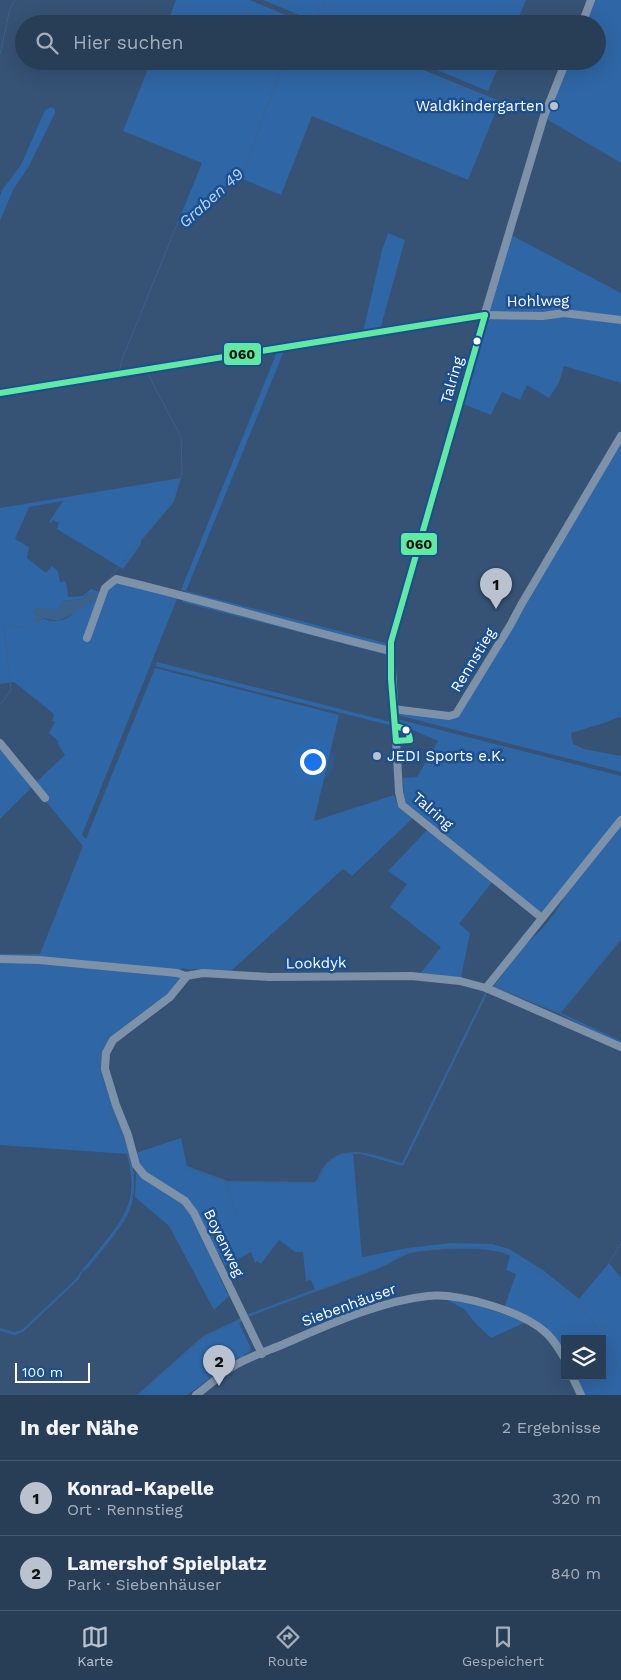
<!DOCTYPE html>
<html lang="de">
<meta charset="utf-8">
<style>
:root{--surface:#283e57;--page:#30455d;--text:#f1f3f6;--muted:#a5aeba;--line:#44576d;--accent:#b9c2ce}
body{margin:0;font-family:"Work Sans",sans-serif;background:var(--page);color:var(--text)}
.controls{position:absolute;right:15px;bottom:15px;display:grid;overflow:hidden;border-radius:0px;box-shadow:0 5px 20px #0002}
.controls button{width:45px;height:45px;display:grid;place-items:center;padding:0;border:0;border-bottom:1px solid var(--line);background:var(--surface);color:var(--text);font:25px sans-serif}
.scale{position:absolute;left:15px;bottom:12px;width:75px;box-sizing:border-box;padding-left:5px;border:2px solid #fff;border-top:0;font-size:14px;line-height:18px;white-space:nowrap;color:#fff;-webkit-text-stroke:4px #1b4f8f;paint-order:stroke}
.you{position:absolute;left:312px;top:761px;width:18px;height:18px;margin:-12px;border:4px solid #fff;border-radius:50%;background:#1a73e8;box-shadow:0 0 0 8px #1a73e833}
.badge{display:grid;place-items:center;width:32px;height:32px;border-radius:50%;background:var(--accent);color:#111;font-size:16px;font-weight:700}
.pin{position:absolute;translate:-50% -41px;filter:drop-shadow(0 1px 2px #0008)}
.pin::after{content:'';position:absolute;top:26px;width:18px;height:15px;background:inherit;clip-path:polygon(0 0,100% 0,50% 100%)}
.list{margin:0;padding:0;list-style:none}
h2{display:flex;justify-content:space-between;align-items:center;height:65px;margin:0;padding:0 20px;font-size:21px}
h2 small{font-size:16px;font-weight:400;color:var(--muted)}
.list li{display:grid;grid-template-columns:32px 1fr auto;gap:15px;align-items:center;box-sizing:border-box;height:75px;padding:0 20px;border-top:1px solid var(--line)}
.list b{display:block;font-size:19px;white-space:nowrap}
.list p{margin:0;font-size:16px;white-space:nowrap;color:var(--muted)}
.list em{font-size:16px;font-style:normal;color:var(--muted)}
.icon{flex:none;width:28px;height:28px;fill:none;stroke:currentColor;stroke-width:2;stroke-linecap:round;stroke-linejoin:round}
.map{position:relative;flex:none;width:621px;height:1395px;overflow:hidden}
.search{position:absolute;background:var(--surface);box-shadow:0 5px 20px #0002;left:15px;right:15px;top:15px;height:55px;display:flex;align-items:center;gap:12px;box-sizing:border-box;padding:0 18px;border-radius:28px;color:var(--muted);font-size:19px}
.sheet{height:215px;background:var(--surface)}
nav{display:flex;justify-content:space-around;align-items:center;box-sizing:border-box;height:70px;border-top:1px solid var(--line);background:var(--surface);font-size:14px;color:var(--muted)}
nav a{display:grid;justify-items:center;gap:2px}
nav .on{color:var(--accent)}
.map>svg:first-child{display:block}
.green{fill:#2f66a5;fill-rule:evenodd}
.water{fill:#3b618d}
.lines{fill:none;stroke-linecap:round;stroke-linejoin:round}
.stream{stroke:#3b618d;stroke-width:1}
.minor{stroke:#7d92a8;stroke-width:8}
.bus-1-casing{stroke:#1b4f8f;stroke-width:10}
.bus-1{stroke:#60e9a3;stroke-width:6}
.poi-dot{fill:#b9c2ce;stroke:#1b4f8f;stroke-width:2}
.bus-dot{fill:#fff;stroke:#1b4f8f;stroke-width:2}
.labels{text-anchor:middle;dominant-baseline:central;stroke-width:5;stroke-linejoin:round;paint-order:stroke}
.poi-label{font-size:15px;fill:#fff;stroke:#1b4f8f;text-anchor:end}
.street-label{font-size:15px;fill:#fff;stroke:#1b4f8f}
.water-label{font-size:16px;font-style:italic;fill:#b5d3f5;stroke:#1b4f8f}
.line-badge{stroke:#1b4f8f;stroke-width:2}
.pale-badge-label{font-size:14px;text-anchor:middle;font-weight:bold;fill:#111}
</style>
<div class="map">
<svg width="621" height="1395" viewBox="0 0 621 1395">
<rect width="100%" height="100%" fill="#365274"/>
<g class="green">
<polygon points="176,0 250,0 308,24 167,24"/>
<polygon points="263,0 526,0 516,24 321,24"/>
<polygon points="594,0 621,0 621,163 545,118 569,61 597,61 597,24 584,24"/>
<polygon points="151,61 401,61 500,101 468,180 312,116 281,195 238,177 178,222 202,163 123,131"/>
<polygon points="415,61 501,61 488,91"/>
<polygon points="51,107 55,109 55,113 29,166 13,190 0,221 0,196 2,190 21,165 45,110"/>
<polygon points="388,233 405,240 380,330 363,332 382,250"/>
<polygon points="511,235 621,293 621,317 565,309 545,313 489,312"/>
<polygon points="564,315 621,322 621,383 564,366 559,383 549,398 527,385 520,400 502,392 491,415 463,404 487,318"/>
<polygon points="284,351 186,591 389,644 387,655 182,602 186,591 181,590 277,352"/>
<polygon points="621,439 621,718 619,717 604,723 571,733 573,744 584,749 621,756 621,772 397,715 397,711 455,719"/>
<path d="M181 478 174 502 141 541V544L123 569 57 529 59 523 53 520 51 523 49 522 63 501 29 507 15 539 29 547 27 558 46 573 52 566 58 571 60 582 66 581 68 597 83 596 91 589 102 593 117 582 177 599 82 835 86 839 155 668 339 715 314 821 394 795 398 805 414 817 352 876 343 869 231 971 193 969 191 970 182 968 179 973 0 957V954H40L83 846 33 786 0 819V745L33 785 65 755 59 746 58 741 49 733 55 722 52 721 54 714 14 682 0 684V508ZM89 593C81 605 73 619 57 621 46 622 47 616 35 621L39 617 59 609 64 601 82 599Z"/>
<polygon points="157,662 391,722 389,725 155,666"/>
<polygon points="397,719 621,776 621,815 542,914 407,805 404,799 403,778 417,777 438,741 397,723"/>
<polygon points="621,825 621,940 561,1013 621,1041 621,1045 560,1014 493,987 526,944 541,930 555,913 563,900 562,899"/>
<polygon points="428,829 493,881 459,924 470,933 461,978 420,974 441,947 390,907 407,884 388,871"/>
<path d="M0 960 175 975 179 977V981L172 992 118 1033 104 1055 132 1160C134 1172 135 1186 133 1199 129 1222 103 1248 89 1267L82 1272 79 1279 23 1332 15 1335 0 1331V1328L14 1332 22 1330 77 1278C81 1270 87 1264 93 1257 123 1219 140 1204 127 1154L0 1145Z"/>
<path d="M485 993 487 994 403 1166 361 1154H353L362 1257 408 1248 450 1243 492 1244 509 1249 543 1270 579 1299 609 1263 621 1278V1395H583L575 1376H602V1339H565V1355L550 1333 504 1308 516 1274 506 1270 510 1256C493 1245 431 1248 411 1253 400 1256 390 1264 380 1268 335 1285 291 1300 246 1318V1315L315 1289 311 1280 306 1281 303 1252H295L279 1240 261 1264 257 1261 255 1263 251 1252 225 1266 219 1253 216 1254 192 1204 147 1174 139 1164 136 1153 181 1138 187 1166 228 1181 315 1182C319 1177 321 1170 325 1165 345 1141 377 1156 402 1163Z"/>
<polygon points="136,1173 185,1204 219,1269 217,1271 228,1295 231,1294 214,1310 169,1226 135,1197"/>
<path d="M429 1298 459 1299 527 1322C543 1331 560 1345 564 1364 554 1345 544 1332 526 1322L491 1338 477 1325 464 1309 445 1299H429L407 1302 371 1313 334 1327 333 1326C365 1315 396 1301 429 1298Z"/>
<polygon points="241,1318 242,1321 239,1323 251,1348 250,1351 244,1355 246,1359 241,1361 239,1357 187,1395 137,1395 203,1336"/>
</g>
<polygon class="water" points="91,592 97,593 98,595 97,599 83,609 58,621 43,618 38,623 34,622 38,617 32,613 35,608 39,607 56,610 60,607 64,601 82,599"/>
<g class="lines">
<g class="stream">
<polyline points="315,21 325,0"/>
<polyline points="302,24 303,22 307,24"/>
<polyline points="0,55 10,8 15,0"/>
<polyline points="120,369 121,362 178,222 244,171 272,93 285,61"/>
<polyline points="106,582 173,502 182,471 181,437 148,374"/>
<polyline points="0,705 11,690 4,627 7,623 23,628 28,626"/>
<polyline points="494,986 560,1013 621,938"/>
<polyline points="127,1147 110,1109 97,1058 104,1041 169,993"/>
<polyline points="128,1149 131,1165"/>
<path d="M188 1168 226 1182 314 1183C320 1180 322 1170 327 1164 348 1143 378 1158 402 1164L486 993"/>
<polyline points="226,1183 236,1213"/>
<polyline points="610,1261 621,1244"/>
<polyline points="247,1316 380,1267 410,1252 451,1248 493,1248 506,1252 542,1274 570,1296 592,1319 602,1339"/>
<path d="M0 1330 14 1333 22 1331 78 1279 81 1272C99 1255 126 1223 132 1199 134 1190 133 1180 133 1171"/>
<polyline points="602,1339 621,1375"/>
<polyline points="139,1395 204,1337 239,1320"/>
</g>
<g class="minor">
<polyline points="582,24 591,0"/>
<polyline points="0,393 485,315 543,316 564,313 621,320"/>
<path d="M87 638 105 588 116 579C208 601 299 629 391 651"/>
<polyline points="393,709 449,716 456,714 511,624 521,605 621,436"/>
<polyline points="0,743 45,798"/>
<polyline points="542,918 402,805 399,792 391,651 391,642 483,320 544,116 566,61"/>
<polyline points="0,959 39,960 135,969 177,973 186,976 203,973 269,977 411,976 460,981 486,988 621,1047"/>
<polyline points="187,976 170,997 113,1040 106,1053 105,1069 116,1105 128,1135 136,1165 144,1175 185,1201 194,1213 262,1354"/>
<polyline points="486,988 621,820"/>
<polyline points="572,1376 581,1395"/>
<path d="M196 1395C208 1386 220 1375 232 1367 248 1357 267 1351 284 1344 328 1325 380 1301 428 1296 459 1293 522 1311 545 1332 554 1339 559 1350 565 1359"/>
</g>
<defs>
<g id="bus-1">
<polyline points="0,393 485,315"/>
<path d="M395 726C404 728 409 730 410 740L396 741 391 679V642L485 315"/>
</g>
</defs>
<use href="#bus-1" class="bus-1-casing"/>
<use href="#bus-1" class="bus-1"/>
</g>
<g class="poi-dot">
<circle cx="554" cy="106" r="5"/>
<circle cx="377" cy="756" r="5"/>
</g>
<g class="bus-dot">
<circle cx="477" cy="341" r="4.5"/>
<circle cx="406" cy="730" r="4.5"/>
</g>
<g class="labels">
<g class="poi-label">
<text x="544" y="106">Waldkindergarten</text>
<text x="387" y="756" text-anchor="start">JEDI Sports e.K.</text>
</g>
<g class="street-label">
<text transform="translate(538 301) rotate(-1)">Hohlweg</text>
<text transform="translate(452 380) rotate(-74)">Talring</text>
<text transform="translate(473 660) rotate(-59)">Rennstieg</text>
<text transform="translate(433 811) rotate(41)">Talring</text>
<text transform="translate(316 963) rotate(-1)">Lookdyk</text>
<text transform="translate(224 1243) rotate(64)">Boyenweg</text>
<text transform="translate(349 1305) rotate(-20)">Siebenhäuser</text>
</g>
<g class="water-label">
<text transform="translate(211 198) rotate(-42)">Graben 49</text>
</g>
</g>
<g class="line-badge">
<rect x="223" y="342" width="39" height="24" rx="5" fill="#60e9a3"/>
<rect x="400" y="532" width="38" height="24" rx="5" fill="#60e9a3"/>
</g>
<g class="pale-badge-label">
<text x="242" y="359">060</text>
<text x="419" y="549">060</text>
</g>
</svg>
<div class="controls">
<button><svg class="icon" aria-label="layers" viewBox="0 0 24 24"><path d="M12 4l9 5-9 5-9-5zM3 14l9 5 9-5"/></svg></button>
</div>
<div class="scale">100 m</div>
<div class="you"></div>
<div class="pin badge" style="left:496px;top:609px">1</div>
<div class="pin badge" style="left:219px;top:1386px">2</div>
<div class="search"><svg class="icon" aria-label="search" viewBox="0 0 24 24"><circle cx="10" cy="10" r="6"/><path d="M15 15l6 6"/></svg>Hier suchen</div>
</div>
<section class="sheet">
<h2>In der Nähe<small>2 Ergebnisse</small></h2>
<ul class="list">
<li><span class="badge">1</span><div><b>Konrad-Kapelle</b><p>Ort · Rennstieg</p></div><em>320 m</em></li>
<li><span class="badge">2</span><div><b>Lamershof Spielplatz</b><p>Park · Siebenhäuser</p></div><em>840 m</em></li>
</ul>
</section>
<nav>
<a class="on"><svg class="icon" aria-label="map" viewBox="0 0 24 24"><path d="M3 6l6-2 6 2 6-2v14l-6 2-6-2-6 2zM9 4v14M15 6v14"/></svg>Karte</a>
<a><svg class="icon" aria-label="directions" viewBox="0 0 24 24"><path d="M12 3l9 9-9 9-9-9zM9 14v-3h6M13 9l2 2-2 2"/></svg>Route</a>
<a><svg class="icon" aria-label="saved" viewBox="0 0 24 24"><path d="M7 4h10v16l-5-4-5 4z"/></svg>Gespeichert</a>
</nav>
